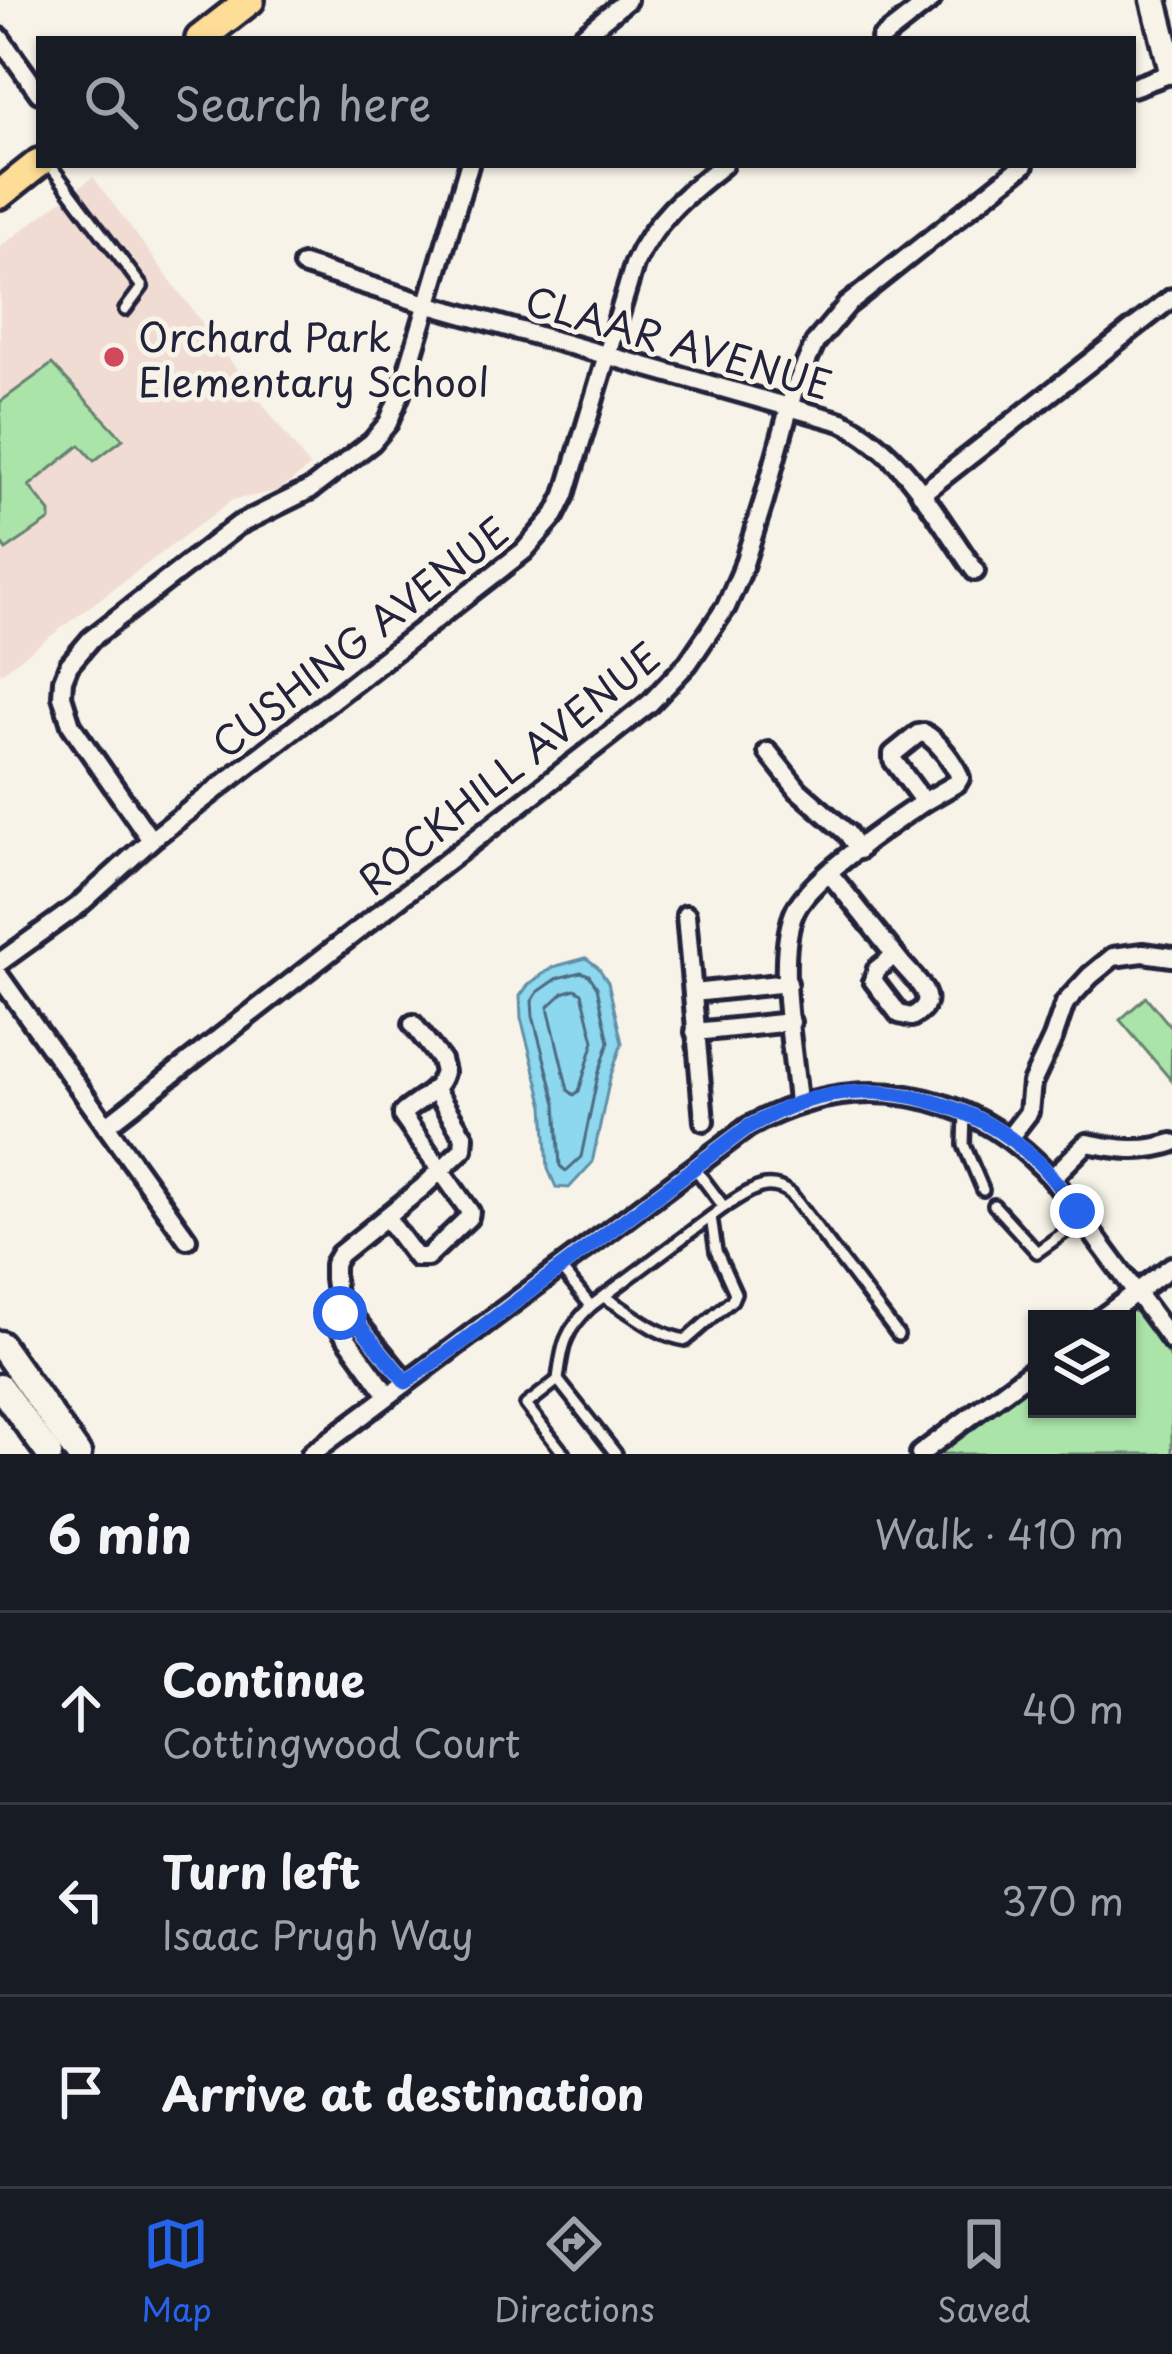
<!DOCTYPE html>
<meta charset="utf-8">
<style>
:root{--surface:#171b24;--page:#242831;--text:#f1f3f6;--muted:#9ea1a6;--line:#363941;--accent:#2563eb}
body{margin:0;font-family:"Playpen Sans",sans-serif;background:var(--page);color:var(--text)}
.controls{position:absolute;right:36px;bottom:36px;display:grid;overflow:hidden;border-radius:0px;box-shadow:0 3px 9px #0004}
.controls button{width:108px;height:108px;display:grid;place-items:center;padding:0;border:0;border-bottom:3px solid var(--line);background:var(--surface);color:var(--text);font:60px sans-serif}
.stop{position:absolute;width:36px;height:36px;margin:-27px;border:9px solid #2563eb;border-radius:50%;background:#fff}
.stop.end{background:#2563eb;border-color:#fff;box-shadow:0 3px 12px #0008}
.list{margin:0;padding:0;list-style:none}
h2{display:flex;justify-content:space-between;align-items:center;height:156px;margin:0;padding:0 48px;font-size:51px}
h2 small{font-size:39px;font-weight:400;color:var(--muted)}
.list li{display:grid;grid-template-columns:78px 1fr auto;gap:36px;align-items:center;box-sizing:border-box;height:192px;padding:0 48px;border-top:3px solid var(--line)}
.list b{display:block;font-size:45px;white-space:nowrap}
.list p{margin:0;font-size:39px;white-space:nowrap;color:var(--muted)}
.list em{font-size:39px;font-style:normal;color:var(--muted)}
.icon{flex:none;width:66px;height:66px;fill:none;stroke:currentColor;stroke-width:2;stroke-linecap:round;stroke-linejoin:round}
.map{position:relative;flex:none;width:1172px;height:1454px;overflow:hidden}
.search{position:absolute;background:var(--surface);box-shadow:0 3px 9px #0004;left:36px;right:36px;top:36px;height:132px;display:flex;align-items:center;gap:30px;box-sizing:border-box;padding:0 42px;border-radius:0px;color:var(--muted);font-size:45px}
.sheet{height:732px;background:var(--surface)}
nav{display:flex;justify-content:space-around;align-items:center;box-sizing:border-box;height:168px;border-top:3px solid var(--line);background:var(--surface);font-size:33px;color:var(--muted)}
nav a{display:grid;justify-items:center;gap:6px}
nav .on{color:var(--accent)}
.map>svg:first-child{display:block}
.built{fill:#f1dcd3}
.green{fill:#abe4a8;stroke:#668372;stroke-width:3}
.water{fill:#8dd8ee;stroke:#628fa6;stroke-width:3}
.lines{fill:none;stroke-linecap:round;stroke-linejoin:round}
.shore{stroke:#4d6b83;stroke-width:3}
.lane-casing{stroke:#22223b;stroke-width:18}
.street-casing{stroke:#22223b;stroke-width:26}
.secondary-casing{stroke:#22223b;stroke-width:33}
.primary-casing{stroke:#22223b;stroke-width:36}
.lane{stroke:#f7f3e8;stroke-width:9}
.street{stroke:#f7f3e8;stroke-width:16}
.secondary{stroke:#f7f3e8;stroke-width:24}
.primary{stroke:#fedd96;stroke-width:27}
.route{stroke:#2563eb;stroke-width:15}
.poi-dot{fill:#d1495b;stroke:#f7f3e8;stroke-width:4.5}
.labels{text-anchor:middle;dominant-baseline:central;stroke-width:10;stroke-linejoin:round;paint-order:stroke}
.poi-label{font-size:39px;fill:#22223b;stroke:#f7f3e8;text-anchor:start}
.street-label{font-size:39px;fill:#22223b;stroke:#f7f3e8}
</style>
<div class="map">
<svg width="1172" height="1454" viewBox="0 0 1172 1454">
<rect width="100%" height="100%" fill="#f7f3e8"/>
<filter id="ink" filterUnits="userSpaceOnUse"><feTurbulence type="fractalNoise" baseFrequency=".00833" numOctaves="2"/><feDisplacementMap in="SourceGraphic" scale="24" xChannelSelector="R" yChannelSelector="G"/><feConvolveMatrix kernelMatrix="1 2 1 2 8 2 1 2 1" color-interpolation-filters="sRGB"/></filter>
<g filter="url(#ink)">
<polygon class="built" points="93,177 310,467 278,491 232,500 0,674 0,247"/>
<g class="green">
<polygon points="52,364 123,439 94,461 80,445 29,486 50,512 50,520 6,550 0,542 0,402"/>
<polygon points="1146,997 1172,1028 1171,1080 1120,1020"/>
<polygon points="1129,1310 1136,1312 1172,1360 1172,1454 934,1454 1037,1377 1037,1409 1127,1409 1127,1319 1114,1319"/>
</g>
<polygon class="water" points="586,958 598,967 608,982 622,1043 610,1078 592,1163 569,1188 556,1187 548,1169 544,1106 521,1018 520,996 529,984 553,967"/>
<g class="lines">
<g class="shore">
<polygon points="581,972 589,975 597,987 609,1042 598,1075 581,1157 566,1171 560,1166 556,1103 533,1016 532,1001 538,992 558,978"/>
<polygon points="575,989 582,993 594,1041 579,1091 574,1095 568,1090 548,1007 563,993"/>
</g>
<defs>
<g id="lane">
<polyline points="50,165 142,287 125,310"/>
<polyline points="965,1113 964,1145 983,1190"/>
<polyline points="994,1205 1037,1252 1083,1219"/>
<path d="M724 1207C747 1193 766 1175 791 1194L898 1335"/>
<polyline points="561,1269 591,1306 724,1207 694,1167"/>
<path d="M604 1297C630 1311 656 1336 686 1340L732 1300 735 1293 716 1251 711 1217"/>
<path d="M591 1306C565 1330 562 1346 558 1380L616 1454"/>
<polyline points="558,1380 526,1405 564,1454"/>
</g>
<g id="street">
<polyline points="0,38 39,93"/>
<polyline points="579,39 627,0"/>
<polyline points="881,39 931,0"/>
<polyline points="1133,87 1172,73"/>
<path d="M303 265 426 304 842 422C903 451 937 517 975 571"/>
<polyline points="921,494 1172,298"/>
<path d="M924 733C938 741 955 763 960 778L957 783 924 802 893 760V754L918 734Z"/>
<polyline points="768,752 798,790 847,833 859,850"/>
<polyline points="151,840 71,725 62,696 63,680 69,665 91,639 238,525 311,489 372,442 388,423 403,387 469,165"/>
<path d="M829 873C854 903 878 934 902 964 909 972 923 985 926 996 929 1006 919 1013 911 1017L899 1014 873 980 877 969 895 955"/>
<polyline points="686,915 704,1121"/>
<path d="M0 962 78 906 151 840 524 551 555 515 565 495 634 265C653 221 686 194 723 165"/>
<polyline points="0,977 187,1239"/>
<polyline points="693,993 788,983"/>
<polyline points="695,1032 791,1022"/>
<path d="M798 1103C794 1053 774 952 796 909 812 877 892 823 924 802"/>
<polyline points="106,1126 611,734 650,703 688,663 726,607 741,573 764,500 794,390 815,343 847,305 1024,165"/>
<polyline points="1009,1138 1029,1112 1032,1083 1053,1038 1065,1003 1090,976 1113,957 1143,953 1172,957"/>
<path d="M1052 1178 1087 1143C1117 1149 1143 1153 1172 1143"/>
<path d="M386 1217 416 1257H427L469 1217 470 1212 403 1117V1113C418 1100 439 1092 444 1072L441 1060 413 1024"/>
<polyline points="341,1313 356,1321 406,1382"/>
<polyline points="1100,1319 1172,1266"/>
<polyline points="388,1395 341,1330 334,1279 334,1264 340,1254 423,1187 463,1149 464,1137 435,1090"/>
<path d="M311 1454 748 1127C856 1068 969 1087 1052 1178L1172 1341"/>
<polyline points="920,1454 1037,1367"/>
</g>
<g id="secondary">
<polyline points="1154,0 1172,71"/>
<polyline points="0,1344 78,1454"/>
<polyline points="0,1387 49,1454"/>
</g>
<g id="primary">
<polyline points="200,39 250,0"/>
<polyline points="0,194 39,163"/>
</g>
</defs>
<use href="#lane" class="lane-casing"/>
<use href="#street" class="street-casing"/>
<use href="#secondary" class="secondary-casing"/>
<use href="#primary" class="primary-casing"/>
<use href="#lane" class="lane"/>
<use href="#street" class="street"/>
<use href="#secondary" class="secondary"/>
<use href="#primary" class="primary"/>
</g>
</g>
<g class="lines" filter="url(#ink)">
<path class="route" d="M340 1313 356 1321 406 1382 465 1340 748 1127C765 1118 781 1109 799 1103 879 1076 976 1102 1036 1160 1052 1175 1064 1194 1077 1211"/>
</g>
<circle class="poi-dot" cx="114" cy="357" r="12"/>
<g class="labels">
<g class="poi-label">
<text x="138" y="335">Orchard Park<tspan x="138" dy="45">Elementary School</tspan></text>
</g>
<g class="street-label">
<text transform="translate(679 341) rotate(16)">CLAAR AVENUE</text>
<text transform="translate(359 636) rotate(-38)">CUSHING AVENUE</text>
<text transform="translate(508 767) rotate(-39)">ROCKHILL AVENUE</text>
</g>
</g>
</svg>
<div class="controls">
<button><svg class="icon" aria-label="layers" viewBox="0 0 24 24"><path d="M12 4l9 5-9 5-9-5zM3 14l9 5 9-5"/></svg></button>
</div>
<div class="stop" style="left:340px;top:1313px"></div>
<div class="stop end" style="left:1077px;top:1211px"></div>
<div class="search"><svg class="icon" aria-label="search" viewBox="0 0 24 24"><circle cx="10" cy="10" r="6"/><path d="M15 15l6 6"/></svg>Search here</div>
</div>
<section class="sheet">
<h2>6 min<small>Walk · 410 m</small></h2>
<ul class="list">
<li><svg class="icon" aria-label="ahead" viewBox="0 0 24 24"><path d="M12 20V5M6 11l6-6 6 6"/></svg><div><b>Continue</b><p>Cottingwood Court</p></div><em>40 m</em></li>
<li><svg class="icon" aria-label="left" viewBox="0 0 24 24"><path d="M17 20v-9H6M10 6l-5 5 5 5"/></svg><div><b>Turn left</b><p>Isaac Prugh Way</p></div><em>370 m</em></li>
<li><svg class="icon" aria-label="arrive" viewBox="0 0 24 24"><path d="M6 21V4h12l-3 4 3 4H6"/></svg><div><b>Arrive at destination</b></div></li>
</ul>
</section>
<nav>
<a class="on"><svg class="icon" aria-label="map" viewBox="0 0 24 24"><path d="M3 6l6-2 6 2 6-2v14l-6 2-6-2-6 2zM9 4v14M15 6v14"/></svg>Map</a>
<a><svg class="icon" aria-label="directions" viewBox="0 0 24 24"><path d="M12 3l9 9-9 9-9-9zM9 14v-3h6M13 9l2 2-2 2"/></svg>Directions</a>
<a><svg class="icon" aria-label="saved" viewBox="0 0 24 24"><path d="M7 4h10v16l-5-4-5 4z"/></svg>Saved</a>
</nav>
